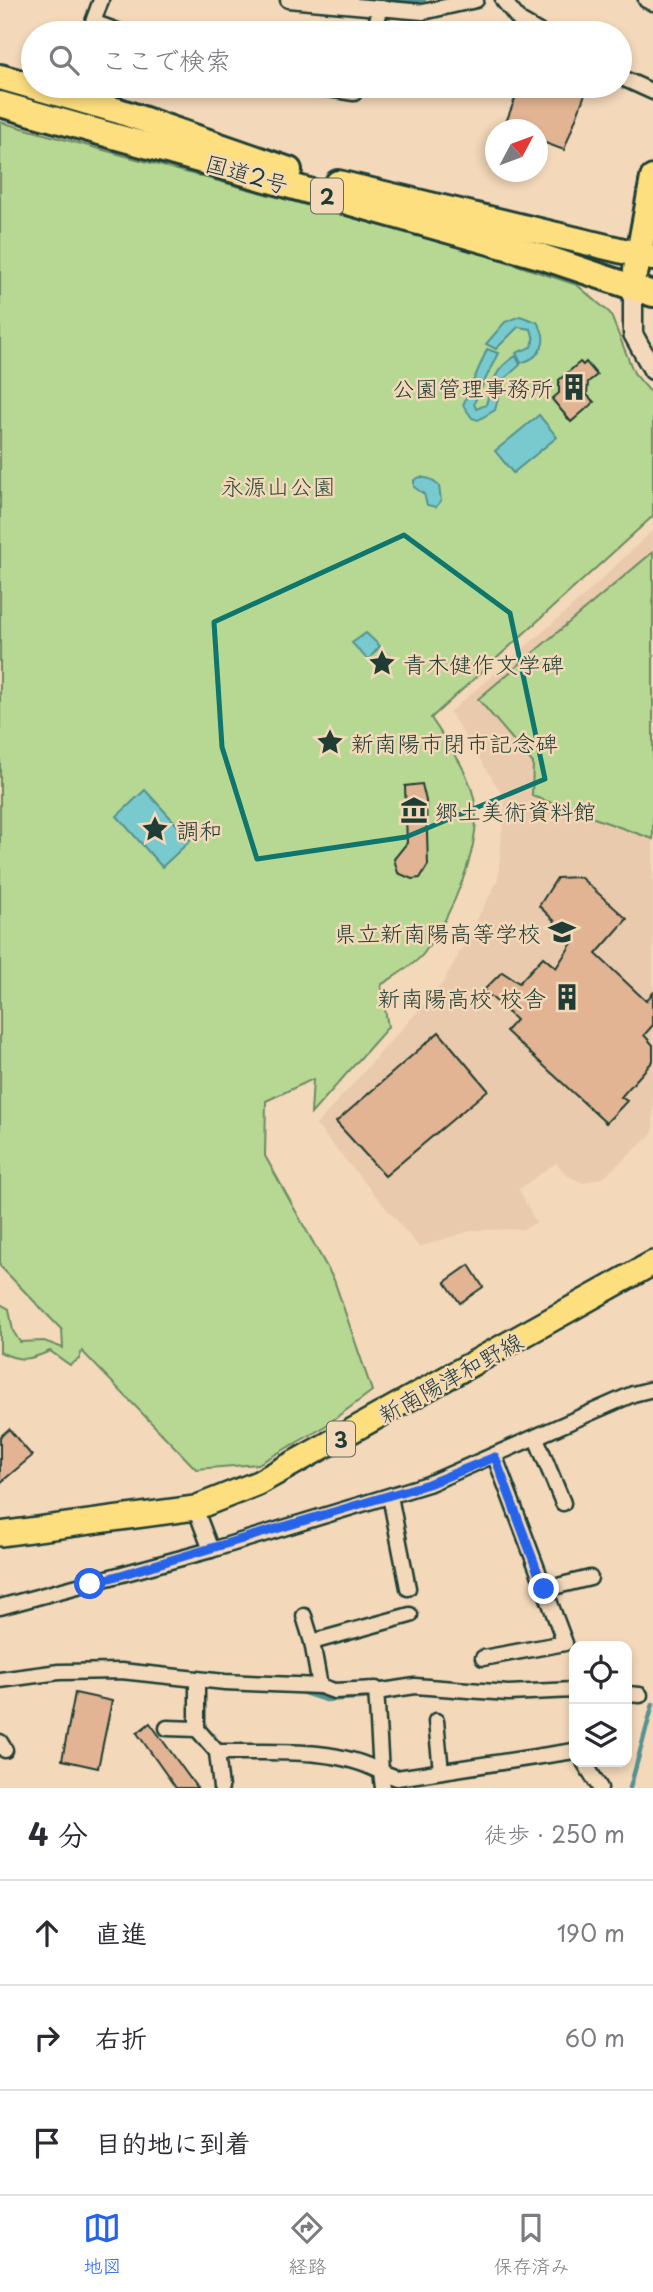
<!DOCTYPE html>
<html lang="ja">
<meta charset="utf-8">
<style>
:root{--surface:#fff;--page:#f7f7f7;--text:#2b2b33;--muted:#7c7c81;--line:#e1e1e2;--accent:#2563eb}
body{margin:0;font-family:"Playpen Sans","Klee One",sans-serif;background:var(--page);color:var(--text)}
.controls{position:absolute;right:21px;bottom:21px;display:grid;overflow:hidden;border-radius:14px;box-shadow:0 4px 10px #0003}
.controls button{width:63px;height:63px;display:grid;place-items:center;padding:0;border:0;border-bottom:2px solid var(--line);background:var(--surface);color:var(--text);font:35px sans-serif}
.compass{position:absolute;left:485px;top:119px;width:63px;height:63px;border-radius:50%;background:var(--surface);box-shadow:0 4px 10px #0003;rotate:49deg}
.stop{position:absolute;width:21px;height:21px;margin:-16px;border:5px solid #2563eb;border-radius:50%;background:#fff}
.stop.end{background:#2563eb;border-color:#fff;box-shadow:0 2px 7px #0008}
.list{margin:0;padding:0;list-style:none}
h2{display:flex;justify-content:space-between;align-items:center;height:91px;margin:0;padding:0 28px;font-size:30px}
h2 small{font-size:23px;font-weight:400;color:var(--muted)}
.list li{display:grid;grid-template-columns:46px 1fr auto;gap:21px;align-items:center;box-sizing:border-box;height:105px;padding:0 28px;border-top:2px solid var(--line)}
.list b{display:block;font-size:26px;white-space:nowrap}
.list em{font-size:23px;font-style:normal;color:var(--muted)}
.icon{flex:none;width:38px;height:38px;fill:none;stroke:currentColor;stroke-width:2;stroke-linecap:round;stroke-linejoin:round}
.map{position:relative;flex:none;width:653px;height:1788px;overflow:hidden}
.search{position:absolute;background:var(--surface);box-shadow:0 4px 10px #0003;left:21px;right:21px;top:21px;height:77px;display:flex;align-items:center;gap:18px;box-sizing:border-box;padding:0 24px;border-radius:38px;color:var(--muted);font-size:26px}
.sheet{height:406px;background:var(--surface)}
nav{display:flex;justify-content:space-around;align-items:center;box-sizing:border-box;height:98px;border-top:2px solid var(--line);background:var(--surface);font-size:19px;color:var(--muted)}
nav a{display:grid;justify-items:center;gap:4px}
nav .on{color:var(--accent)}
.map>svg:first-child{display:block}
.built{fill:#eacaac}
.green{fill:#b7d892;stroke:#6b8a63;stroke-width:2}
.water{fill:#78cace;stroke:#549290;stroke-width:2}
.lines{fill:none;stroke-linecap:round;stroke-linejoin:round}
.stream{stroke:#549290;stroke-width:4.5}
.building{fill:#e2b493;stroke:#1f3d34;stroke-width:2}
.minor-casing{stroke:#1f3d34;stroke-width:19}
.tertiary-casing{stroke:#1f3d34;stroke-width:23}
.primary-casing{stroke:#1f3d34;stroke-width:28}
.trunk-casing{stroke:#1f3d34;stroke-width:30}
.minor{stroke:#f3d8ba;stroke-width:14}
.tertiary{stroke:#f3d8ba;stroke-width:18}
.primary{stroke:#fedf80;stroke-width:23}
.trunk{stroke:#fedf80;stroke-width:24}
.route{stroke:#2563eb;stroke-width:9}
.marked{fill:none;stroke:#0f766e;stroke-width:5;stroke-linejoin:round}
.labels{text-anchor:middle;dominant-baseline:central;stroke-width:5;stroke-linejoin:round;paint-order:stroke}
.shield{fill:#f3d8ba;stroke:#5f6c5c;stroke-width:2}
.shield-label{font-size:21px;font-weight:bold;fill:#1f3d34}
.street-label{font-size:23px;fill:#1f3d34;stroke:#f3d8ba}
.poi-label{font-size:23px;fill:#1f3d34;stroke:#f3d8ba;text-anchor:start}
.park-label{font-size:23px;fill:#2e4c3d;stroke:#f3d8ba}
</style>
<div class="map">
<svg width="653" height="1788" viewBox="0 0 653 1788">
<rect width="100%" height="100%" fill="#f3d8ba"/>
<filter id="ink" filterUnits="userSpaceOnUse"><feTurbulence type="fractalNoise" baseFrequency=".0143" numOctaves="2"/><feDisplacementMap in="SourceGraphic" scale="14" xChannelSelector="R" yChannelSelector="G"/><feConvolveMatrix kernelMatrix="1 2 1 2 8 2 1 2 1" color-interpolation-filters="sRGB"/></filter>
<g filter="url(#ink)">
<polygon class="built" points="653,530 653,1133 604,1177 583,1183 568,1176 556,1163 519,1189 536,1223 523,1229 473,1230 419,1247 316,1125 443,983 498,880 505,799 450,712 582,598"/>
<g class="green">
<path d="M0 122 465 248 577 285 610 313 634 373 653 395V516L431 718C448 744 467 768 474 798 484 844 451 917 424 953 414 966 394 976 381 985L388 1027 311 1114 313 1079 266 1101 265 1156 334 1280 372 1391 321 1429 258 1464 196 1469 82 1351 79 1359 70 1365 50 1351C30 1360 20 1362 0 1352V1304L9 1309 13 1331 20 1342 44 1341 63 1348 62 1330 0 1266Z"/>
<polygon points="653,552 653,839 532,796 533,763 478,699"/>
</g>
<g class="water">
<path d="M520 316 537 322C550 340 542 357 521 363L516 353 531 347 534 340 531 329 518 327 496 349 486 344 505 322Z"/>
<path d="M487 349 498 353 474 403 476 409 486 405C491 384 496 367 516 356L520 365 503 380 495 410 478 420 472 418 463 405Z"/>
<polygon points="539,415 557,437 513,473 495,451"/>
<polygon points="420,477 430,479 439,486 441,501 436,507 427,505 424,494 414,487 414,480"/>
<polygon points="366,633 380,646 368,660 352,643"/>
<polygon points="145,790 191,840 162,867 117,816"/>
</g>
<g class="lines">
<g class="stream">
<polyline points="383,0 424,0"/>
<polyline points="301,1692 326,1700 375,1697"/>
<polyline points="509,1699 570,1697"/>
<polyline points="630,1788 653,1704"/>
</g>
</g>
<g class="building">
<polygon points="520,86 588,86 564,150 537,140 537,130 503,130"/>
<polygon points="580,362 583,365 586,362 597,375 588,382 587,395 594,402 571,422 552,399 559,393 559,380"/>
<polygon points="422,784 426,801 428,865 420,878 412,879 398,873 394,859 407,843 405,786"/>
<polygon points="580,877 627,919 596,954 646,1001 653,993 653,1025 644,1035 653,1045 653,1061 621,1097 627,1101 606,1123 506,1031 516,1020 484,990 502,972 519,983 543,957 556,968 574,940 539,906 557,878"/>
<polygon points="439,1032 488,1090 385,1176 336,1122"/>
<polygon points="469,1265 483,1287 460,1303 445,1282"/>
<polygon points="9,1429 32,1456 0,1483 0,1437"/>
<polygon points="75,1693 112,1701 98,1768 62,1760"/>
<polygon points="150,1723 197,1788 176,1788 137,1733"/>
</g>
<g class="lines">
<defs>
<g id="minor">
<polyline points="101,0 93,22 123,33"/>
<polyline points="288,0 423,12 476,0"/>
<polyline points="503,0 520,21 541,33"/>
<polyline points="646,0 653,3"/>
<polyline points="373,33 381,8"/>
<polyline points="620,77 653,92"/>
<polyline points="310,86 354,93 356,86"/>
<polyline points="536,1438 563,1503"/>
<polyline points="390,1496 408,1588"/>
<polyline points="195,1508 211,1550"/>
<polyline points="545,1589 590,1578"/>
<polyline points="0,1607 211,1550 428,1484 633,1394 653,1389"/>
<polyline points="410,1615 312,1642 320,1686 334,1691 376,1689 381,1772 397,1778 574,1751"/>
<polyline points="304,1616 312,1642"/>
<polyline points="483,1658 565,1643 495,1457"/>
<polyline points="197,1679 197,1729 217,1752"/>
<polyline points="0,1680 59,1672 121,1671 225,1682 320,1686"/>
<polyline points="376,1692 415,1686 508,1693 574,1690"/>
<polyline points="627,1694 640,1695"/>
<polyline points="436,1721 441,1771"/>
<polyline points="167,1728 197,1729"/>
<polyline points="0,1742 5,1750"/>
<polyline points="584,1762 600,1788"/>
<path d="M221 1788 217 1752C269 1753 335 1746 381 1772L383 1788"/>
</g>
<polyline id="tertiary" points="633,288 633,334 653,370"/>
<polyline id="primary" points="0,1534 195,1508 258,1483 653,1263"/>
<g id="trunk">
<polyline points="0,77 119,111 289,170"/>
<polyline points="0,104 543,257 653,294"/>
<polyline points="338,183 653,258"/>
<polyline points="636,270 653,178"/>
</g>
</defs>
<use href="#minor" class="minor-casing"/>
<use href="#tertiary" class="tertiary-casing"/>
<use href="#primary" class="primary-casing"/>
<use href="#trunk" class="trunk-casing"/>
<use href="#minor" class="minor"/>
<use href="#tertiary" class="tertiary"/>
<use href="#primary" class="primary"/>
<use href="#trunk" class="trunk"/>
</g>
</g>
<g class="lines" filter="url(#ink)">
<polyline class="route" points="90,1584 428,1484 495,1457 544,1589"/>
</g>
<path class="marked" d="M404 535 510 613 545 779 406 837 257 859 222 747 214 622Z"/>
<defs>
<symbol id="building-bare" viewBox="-9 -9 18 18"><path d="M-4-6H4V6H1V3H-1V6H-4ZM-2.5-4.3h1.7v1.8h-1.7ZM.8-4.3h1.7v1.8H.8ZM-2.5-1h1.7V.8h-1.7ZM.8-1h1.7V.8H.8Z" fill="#1f3d34" stroke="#f3d8ba" stroke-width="2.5" paint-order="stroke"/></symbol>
<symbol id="sight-bare" viewBox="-9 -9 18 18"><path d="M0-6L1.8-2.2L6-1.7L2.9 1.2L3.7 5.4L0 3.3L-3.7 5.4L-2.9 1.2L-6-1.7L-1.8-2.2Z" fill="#1f3d34" stroke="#f3d8ba" stroke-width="2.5" paint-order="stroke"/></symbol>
<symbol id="museum-bare" viewBox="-9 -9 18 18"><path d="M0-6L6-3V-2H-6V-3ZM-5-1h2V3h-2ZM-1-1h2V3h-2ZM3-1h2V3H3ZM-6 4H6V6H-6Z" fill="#1f3d34" stroke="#f3d8ba" stroke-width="2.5" paint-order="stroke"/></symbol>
<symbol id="school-bare" viewBox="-9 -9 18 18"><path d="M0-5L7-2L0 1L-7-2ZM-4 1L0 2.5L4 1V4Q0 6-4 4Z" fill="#1f3d34" stroke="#f3d8ba" stroke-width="2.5" paint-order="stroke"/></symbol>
</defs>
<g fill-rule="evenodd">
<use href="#building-bare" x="555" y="368" width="38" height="38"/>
<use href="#sight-bare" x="363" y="644" width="38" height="38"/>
<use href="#sight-bare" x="311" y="723" width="38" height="38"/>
<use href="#museum-bare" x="395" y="791" width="38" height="38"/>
<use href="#sight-bare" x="136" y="810" width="38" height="38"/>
<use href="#school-bare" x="543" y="913" width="38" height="38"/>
<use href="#building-bare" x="548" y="978" width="38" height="38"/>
</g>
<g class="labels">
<g class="shield">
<rect x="311" y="178.5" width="32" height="35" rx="5"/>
<rect x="327" y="1421.5" width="28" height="35" rx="5"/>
</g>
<g class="shield-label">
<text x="327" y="196">2</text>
<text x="341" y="1439">3</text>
</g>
<g class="street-label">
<text transform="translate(247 173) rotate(16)">国道2号</text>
<text transform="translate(450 1377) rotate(-29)">新南陽津和野線</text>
</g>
<g class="poi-label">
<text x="553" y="387" text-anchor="end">公園管理事務所</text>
<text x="403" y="663">青木健作文学碑</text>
<text x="351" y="742">新南陽市閉市記念碑</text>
<text x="435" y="810">郷土美術資料館</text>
<text x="176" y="829">調和</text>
<text x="541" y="932" text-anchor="end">県立新南陽高等学校</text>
<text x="546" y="997" text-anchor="end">新南陽高校 校舎</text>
</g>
<g class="park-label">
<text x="278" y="485">永源山公園</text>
</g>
</g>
</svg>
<div class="controls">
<button><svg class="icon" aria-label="locate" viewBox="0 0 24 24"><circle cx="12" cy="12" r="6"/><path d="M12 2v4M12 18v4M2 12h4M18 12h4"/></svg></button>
<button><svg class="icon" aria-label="layers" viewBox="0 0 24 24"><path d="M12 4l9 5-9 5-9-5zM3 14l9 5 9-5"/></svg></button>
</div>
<svg class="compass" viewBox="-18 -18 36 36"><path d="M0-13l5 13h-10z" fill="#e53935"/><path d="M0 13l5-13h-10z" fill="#7c7c81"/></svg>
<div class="stop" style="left:90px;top:1584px"></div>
<div class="stop end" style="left:544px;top:1589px"></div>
<div class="search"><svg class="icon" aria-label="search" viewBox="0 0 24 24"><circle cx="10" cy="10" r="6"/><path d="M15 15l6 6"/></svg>ここで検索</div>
</div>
<section class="sheet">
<h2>4 分<small>徒歩 · 250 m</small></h2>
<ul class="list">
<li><svg class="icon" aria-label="ahead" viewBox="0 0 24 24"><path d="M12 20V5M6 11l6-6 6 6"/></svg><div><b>直進</b></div><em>190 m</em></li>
<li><svg class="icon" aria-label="right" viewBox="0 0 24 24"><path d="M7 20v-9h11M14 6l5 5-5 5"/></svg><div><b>右折</b></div><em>60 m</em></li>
<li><svg class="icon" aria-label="arrive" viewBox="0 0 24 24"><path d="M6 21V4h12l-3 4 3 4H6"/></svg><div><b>目的地に到着</b></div></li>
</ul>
</section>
<nav>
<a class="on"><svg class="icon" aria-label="map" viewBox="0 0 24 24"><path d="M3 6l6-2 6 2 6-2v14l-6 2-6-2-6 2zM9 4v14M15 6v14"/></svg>地図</a>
<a><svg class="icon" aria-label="directions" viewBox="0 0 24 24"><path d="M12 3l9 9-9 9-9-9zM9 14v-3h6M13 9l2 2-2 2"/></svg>経路</a>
<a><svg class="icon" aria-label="saved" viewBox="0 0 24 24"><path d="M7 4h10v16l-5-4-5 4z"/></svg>保存済み</a>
</nav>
